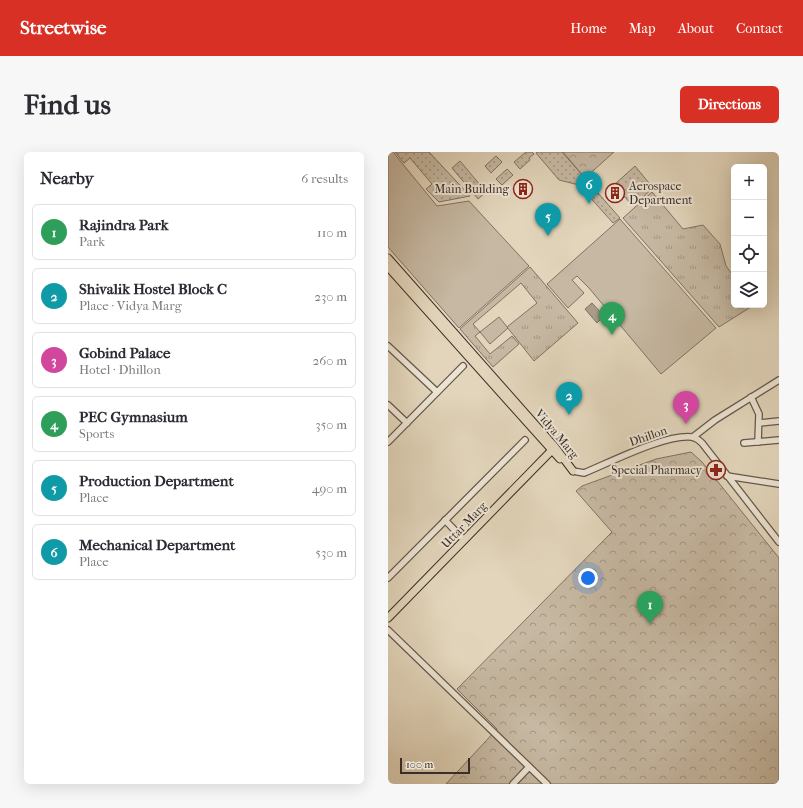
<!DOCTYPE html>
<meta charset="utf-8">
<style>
:root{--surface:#fff;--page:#f7f7f7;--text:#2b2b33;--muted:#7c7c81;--line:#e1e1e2;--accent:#d93025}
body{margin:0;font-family:"IM FELL French Canon",serif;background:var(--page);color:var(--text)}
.controls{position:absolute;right:12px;top:12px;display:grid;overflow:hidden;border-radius:6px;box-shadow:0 4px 16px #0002}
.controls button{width:36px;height:36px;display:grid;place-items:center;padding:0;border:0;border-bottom:1px solid var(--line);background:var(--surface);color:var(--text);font:20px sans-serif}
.scale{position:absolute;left:12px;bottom:10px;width:70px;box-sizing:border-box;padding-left:4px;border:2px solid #3b2d27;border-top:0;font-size:11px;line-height:14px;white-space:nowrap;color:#3b2d27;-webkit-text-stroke:3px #ece4d3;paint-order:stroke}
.you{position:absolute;left:200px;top:426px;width:14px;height:14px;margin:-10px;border:3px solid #fff;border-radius:50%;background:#1a73e8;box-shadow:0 0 0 6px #1a73e833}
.badge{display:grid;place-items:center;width:26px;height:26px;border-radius:50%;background:var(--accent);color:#fff;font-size:13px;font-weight:700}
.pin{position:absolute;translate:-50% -33px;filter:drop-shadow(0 1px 2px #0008)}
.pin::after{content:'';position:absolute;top:21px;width:14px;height:12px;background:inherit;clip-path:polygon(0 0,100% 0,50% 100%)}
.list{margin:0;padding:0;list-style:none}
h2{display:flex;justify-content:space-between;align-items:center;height:52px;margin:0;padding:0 16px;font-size:17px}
h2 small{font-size:13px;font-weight:400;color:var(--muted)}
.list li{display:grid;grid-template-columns:26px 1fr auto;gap:12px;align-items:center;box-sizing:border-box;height:56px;margin:0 8px 8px;padding:0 8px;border:1px solid var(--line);border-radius:6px}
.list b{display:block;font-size:15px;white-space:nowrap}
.list p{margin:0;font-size:13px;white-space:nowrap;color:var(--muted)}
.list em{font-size:13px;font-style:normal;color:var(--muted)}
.icon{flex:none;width:22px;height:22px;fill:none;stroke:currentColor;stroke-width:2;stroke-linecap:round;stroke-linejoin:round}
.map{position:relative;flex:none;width:391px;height:632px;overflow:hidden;border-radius:6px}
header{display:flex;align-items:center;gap:24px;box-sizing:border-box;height:56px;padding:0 20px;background:var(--accent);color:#fff}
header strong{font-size:19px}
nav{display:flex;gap:22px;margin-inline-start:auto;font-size:14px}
.intro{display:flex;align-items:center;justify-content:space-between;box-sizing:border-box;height:96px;padding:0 24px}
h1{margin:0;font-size:28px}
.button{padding:10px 18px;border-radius:6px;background:var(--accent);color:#fff;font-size:14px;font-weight:700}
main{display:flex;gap:24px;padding:0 24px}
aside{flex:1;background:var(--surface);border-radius:6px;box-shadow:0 4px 16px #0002}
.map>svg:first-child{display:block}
.grass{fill:url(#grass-tufts);stroke:#807264}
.park{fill:url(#park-crowns);stroke:#807264}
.garden{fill:url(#garden-dots);stroke:#807264}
.pitch{fill:#c6b8a2;stroke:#807264}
.water{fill:url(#water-ripples);stroke:#7d7062}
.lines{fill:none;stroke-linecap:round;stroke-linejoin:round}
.minor-casing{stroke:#65574c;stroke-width:8}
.major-casing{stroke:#3b2d27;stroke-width:9}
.minor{stroke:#ece4d3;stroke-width:5.5}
.major{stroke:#e2d5bb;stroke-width:7}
.labels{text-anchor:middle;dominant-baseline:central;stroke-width:4;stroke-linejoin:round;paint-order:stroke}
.poi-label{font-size:12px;fill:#3b2d27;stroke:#ece4d3;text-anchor:end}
.street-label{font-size:12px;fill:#3b2d27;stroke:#ece4d3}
</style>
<header>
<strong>Streetwise</strong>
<nav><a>Home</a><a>Map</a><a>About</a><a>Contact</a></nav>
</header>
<div class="intro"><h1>Find us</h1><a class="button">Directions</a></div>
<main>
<aside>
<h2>Nearby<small>6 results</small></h2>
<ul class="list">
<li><span class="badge" style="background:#2e9e5b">1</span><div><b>Rajindra Park</b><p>Park</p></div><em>110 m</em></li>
<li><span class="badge" style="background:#0f9aa8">2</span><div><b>Shivalik Hostel Block C</b><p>Place · Vidya Marg</p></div><em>230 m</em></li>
<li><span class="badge" style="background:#d1479c">3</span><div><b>Gobind Palace</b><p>Hotel · Dhillon</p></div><em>260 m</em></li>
<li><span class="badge" style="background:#2e9e5b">4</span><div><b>PEC Gymnasium</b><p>Sports</p></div><em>350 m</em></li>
<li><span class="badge" style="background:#0f9aa8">5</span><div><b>Production Department</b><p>Place</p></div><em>490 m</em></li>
<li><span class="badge" style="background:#0f9aa8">6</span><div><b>Mechanical Department</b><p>Place</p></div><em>530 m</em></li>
</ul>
</aside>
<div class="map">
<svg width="391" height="632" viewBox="0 0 391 632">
<defs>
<pattern id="grass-tufts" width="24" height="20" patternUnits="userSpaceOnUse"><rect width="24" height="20" fill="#c6b8a2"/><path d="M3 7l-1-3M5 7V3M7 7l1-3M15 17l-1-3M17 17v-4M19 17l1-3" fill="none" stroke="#a29684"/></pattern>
<pattern id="park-crowns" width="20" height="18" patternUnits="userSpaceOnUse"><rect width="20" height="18" fill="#c6b8a2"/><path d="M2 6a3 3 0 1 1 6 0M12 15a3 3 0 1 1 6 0" fill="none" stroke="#a29684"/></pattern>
<pattern id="garden-dots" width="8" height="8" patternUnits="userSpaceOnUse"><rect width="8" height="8" fill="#c6b8a2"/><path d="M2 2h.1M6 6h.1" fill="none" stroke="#a29684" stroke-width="1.8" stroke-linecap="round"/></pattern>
<pattern id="water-ripples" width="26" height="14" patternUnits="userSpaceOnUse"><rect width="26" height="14" fill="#a99c89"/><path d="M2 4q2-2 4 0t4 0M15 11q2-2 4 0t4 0" fill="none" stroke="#8b8070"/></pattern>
</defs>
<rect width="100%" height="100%" fill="#e2d5bb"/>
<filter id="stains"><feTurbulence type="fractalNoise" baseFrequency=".005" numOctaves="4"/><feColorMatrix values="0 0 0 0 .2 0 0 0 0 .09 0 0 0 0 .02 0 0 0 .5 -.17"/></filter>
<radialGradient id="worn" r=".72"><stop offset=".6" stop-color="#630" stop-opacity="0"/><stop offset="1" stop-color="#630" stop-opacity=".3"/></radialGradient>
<g class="grass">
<polygon points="264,40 295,77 315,73 332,92 338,114 346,125 346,153 366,153 331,175 235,66"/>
<polygon points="142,115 190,171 146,209 119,175 149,151 133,131 85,172 92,180 87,184 102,202 124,184 131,192 105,215 72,177"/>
</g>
<g class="park">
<polygon points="175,0 226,0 197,26"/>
<polygon points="303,300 314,310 391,406 391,632 58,632 109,577 69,537 224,380 188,339 194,334 268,307"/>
</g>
<g class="garden">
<polygon points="7,0 41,0 82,44 51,50 38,37 44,32 22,6 16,11"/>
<polygon points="138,0 144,0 146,2 141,6 142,8 132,17 126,10"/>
<polygon points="150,0 174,0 232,66 225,71 191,33 171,28 148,1"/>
<polygon points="108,4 114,10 103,21 97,14"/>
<polygon points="72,9 98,40 90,47 64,16"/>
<polygon points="247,14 265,36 245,54 226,33"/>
<polygon points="119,17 125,23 114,33 108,27"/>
</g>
<g class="pitch">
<polygon points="0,0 5,0 49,54 81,49 141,114 71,176 0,95"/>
<polygon points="232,67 328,176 273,222 201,136 189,124 184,128 196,141 180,156 159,132"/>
<polygon points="111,165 120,176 102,192 92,180"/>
</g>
<polygon class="water" points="204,151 216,164 209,171 197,157"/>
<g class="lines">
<defs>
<g id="minor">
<polyline points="0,194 49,240"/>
<polyline points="363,245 371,262 370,290"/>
<polyline points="0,253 19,271"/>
<polyline points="371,271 391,269"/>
<polyline points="305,285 327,268 391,228"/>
<polyline points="0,290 75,214"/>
<polyline points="356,291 391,288"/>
<path d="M185 319 196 321C223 310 277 282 304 285 309 286 311 288 314 291L391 390"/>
<polyline points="339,324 391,332"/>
<polyline points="57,368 76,388"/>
<polyline points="0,426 137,288"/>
<polyline points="0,478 159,632"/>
<polyline points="125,632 141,615"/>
</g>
<g id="major">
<polyline points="0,106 167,295 185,319"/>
<polyline points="0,115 172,307"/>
<polyline points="0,466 166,296"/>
</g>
</defs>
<use href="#minor" class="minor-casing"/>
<use href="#major" class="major-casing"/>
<use href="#minor" class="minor"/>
<use href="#major" class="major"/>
</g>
<defs>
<symbol id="building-ring" viewBox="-11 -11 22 22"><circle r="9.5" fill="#ece4d3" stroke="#8f2418" stroke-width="1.5"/><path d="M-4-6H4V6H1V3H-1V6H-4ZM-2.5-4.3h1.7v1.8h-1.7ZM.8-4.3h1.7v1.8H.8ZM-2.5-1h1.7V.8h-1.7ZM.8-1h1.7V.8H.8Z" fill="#8f2418"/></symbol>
<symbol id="pharmacy-ring" viewBox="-11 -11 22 22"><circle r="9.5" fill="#ece4d3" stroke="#8f2418" stroke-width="1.5"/><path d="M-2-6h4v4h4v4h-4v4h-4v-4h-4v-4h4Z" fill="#8f2418"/></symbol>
</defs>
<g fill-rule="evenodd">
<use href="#building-ring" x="124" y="26" width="22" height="22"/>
<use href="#building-ring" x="216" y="30" width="22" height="22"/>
<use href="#pharmacy-ring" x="317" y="307" width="22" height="22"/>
</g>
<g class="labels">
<g class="poi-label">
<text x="241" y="34" text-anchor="start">Aerospace<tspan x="241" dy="14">Department</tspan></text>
<text x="121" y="37">Main Building</text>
<text x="314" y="318">Special Pharmacy</text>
</g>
<g class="street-label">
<text transform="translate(169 282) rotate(50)">Vidya Marg</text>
<text transform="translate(260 284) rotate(-19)">Dhillon</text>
<text transform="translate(76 373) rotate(-46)">Uttar Marg</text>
</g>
</g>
<rect width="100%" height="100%" filter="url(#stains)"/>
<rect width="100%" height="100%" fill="url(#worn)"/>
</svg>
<div class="controls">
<button>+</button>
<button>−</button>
<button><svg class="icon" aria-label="locate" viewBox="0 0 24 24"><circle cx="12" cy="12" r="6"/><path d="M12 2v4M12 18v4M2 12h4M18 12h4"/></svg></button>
<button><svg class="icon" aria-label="layers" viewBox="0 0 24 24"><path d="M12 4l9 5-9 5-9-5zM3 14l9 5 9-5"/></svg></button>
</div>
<div class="scale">100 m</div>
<div class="you"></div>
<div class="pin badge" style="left:262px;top:472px;background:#2e9e5b">1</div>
<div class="pin badge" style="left:181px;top:263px;background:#0f9aa8">2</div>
<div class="pin badge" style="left:298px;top:272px;background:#d1479c">3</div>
<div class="pin badge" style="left:224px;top:183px;background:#2e9e5b">4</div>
<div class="pin badge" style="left:160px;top:84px;background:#0f9aa8">5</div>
<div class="pin badge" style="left:201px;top:52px;background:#0f9aa8">6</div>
</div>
</main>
